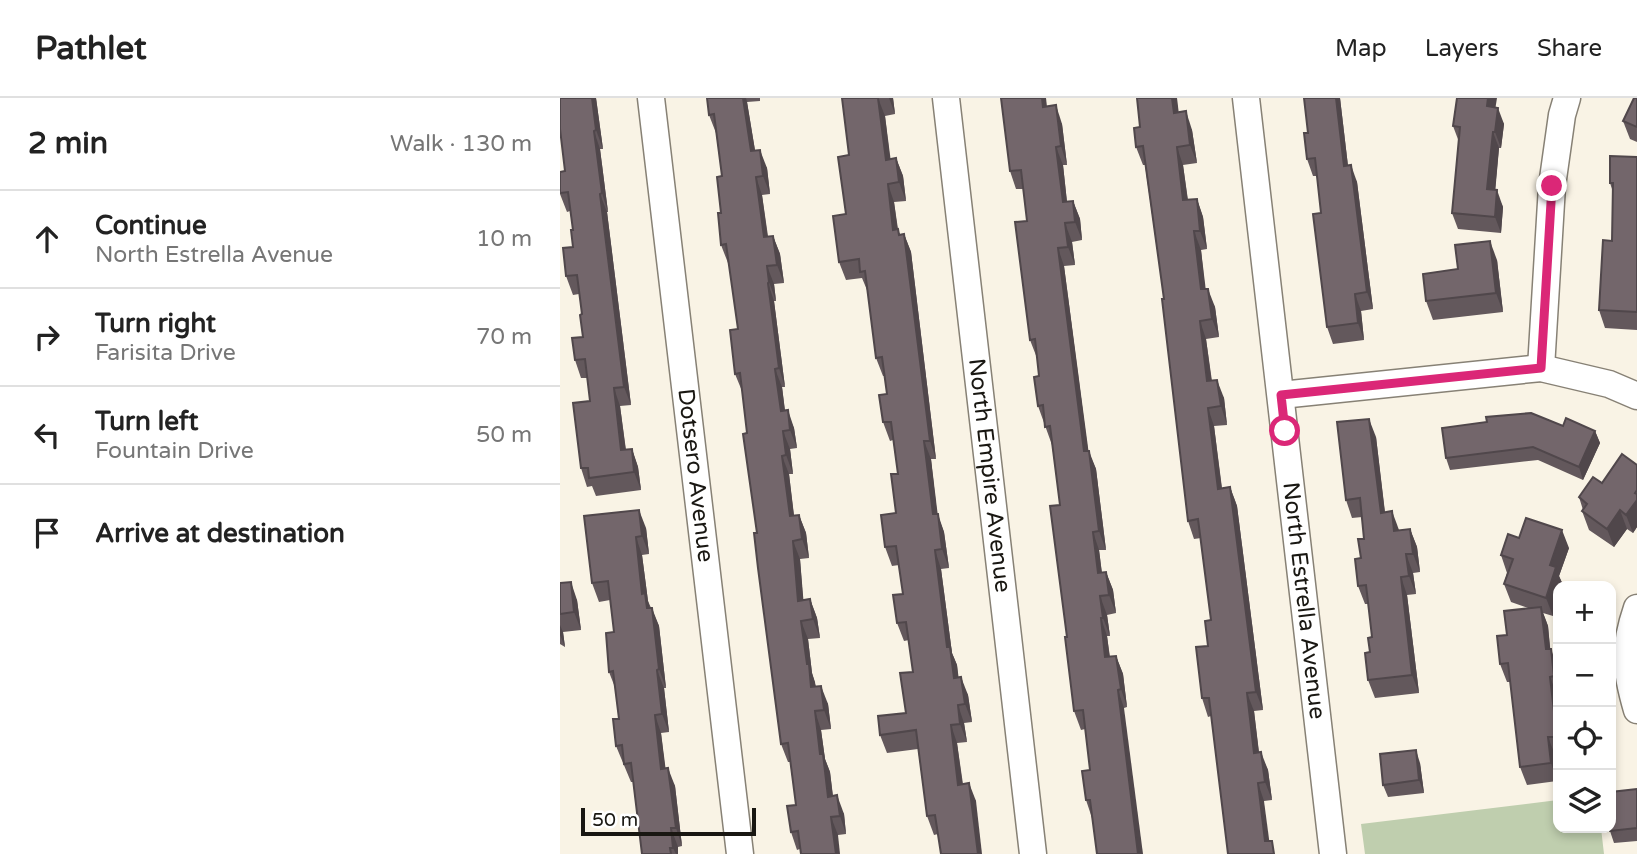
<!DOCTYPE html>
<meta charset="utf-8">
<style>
:root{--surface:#fff;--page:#f2f2f2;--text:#222;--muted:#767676;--line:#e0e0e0}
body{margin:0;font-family:"Varela Round",sans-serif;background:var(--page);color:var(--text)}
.controls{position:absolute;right:21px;bottom:21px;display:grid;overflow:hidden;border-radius:14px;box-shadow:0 4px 10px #0003}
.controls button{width:63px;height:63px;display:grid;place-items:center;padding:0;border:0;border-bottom:2px solid var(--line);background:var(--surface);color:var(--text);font:35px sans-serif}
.scale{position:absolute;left:21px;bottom:18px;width:175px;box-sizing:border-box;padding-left:7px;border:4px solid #191712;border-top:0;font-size:19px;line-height:24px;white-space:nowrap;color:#191712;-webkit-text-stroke:5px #fff;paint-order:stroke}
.stop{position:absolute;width:21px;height:21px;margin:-16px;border:5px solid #db2777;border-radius:50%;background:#fff}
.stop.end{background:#db2777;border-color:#fff;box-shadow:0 2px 7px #0008}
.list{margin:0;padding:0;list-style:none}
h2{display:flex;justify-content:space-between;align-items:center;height:91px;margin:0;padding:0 28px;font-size:30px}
h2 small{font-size:23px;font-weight:400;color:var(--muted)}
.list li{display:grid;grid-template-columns:46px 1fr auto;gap:21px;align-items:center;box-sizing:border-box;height:98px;padding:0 28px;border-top:2px solid var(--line)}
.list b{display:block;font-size:26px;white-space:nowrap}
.list p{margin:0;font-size:23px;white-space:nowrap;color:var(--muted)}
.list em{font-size:23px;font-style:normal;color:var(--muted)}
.icon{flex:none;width:38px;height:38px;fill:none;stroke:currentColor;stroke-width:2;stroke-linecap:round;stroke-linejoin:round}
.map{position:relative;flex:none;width:1077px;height:756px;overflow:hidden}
header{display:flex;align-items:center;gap:42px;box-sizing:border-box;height:98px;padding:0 35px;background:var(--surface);border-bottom:2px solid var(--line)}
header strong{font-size:33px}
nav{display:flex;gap:38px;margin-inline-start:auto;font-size:24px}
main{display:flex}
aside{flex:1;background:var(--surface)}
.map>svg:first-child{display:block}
.green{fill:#bfceae}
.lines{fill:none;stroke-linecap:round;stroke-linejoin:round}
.minor-casing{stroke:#878175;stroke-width:29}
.minor{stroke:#fff;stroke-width:26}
.wall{fill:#63585c}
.shaded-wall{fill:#50474b}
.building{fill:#73666b;stroke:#50474b;stroke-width:2}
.route{stroke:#db2777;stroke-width:9}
.labels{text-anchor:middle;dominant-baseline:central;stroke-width:5;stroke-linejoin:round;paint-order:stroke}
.street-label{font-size:23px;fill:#191712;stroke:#fff}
</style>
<header>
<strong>Pathlet</strong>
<nav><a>Map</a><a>Layers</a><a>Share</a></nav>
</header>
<main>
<aside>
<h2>2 min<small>Walk · 130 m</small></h2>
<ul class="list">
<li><svg class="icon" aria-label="ahead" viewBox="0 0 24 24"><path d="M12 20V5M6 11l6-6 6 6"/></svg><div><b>Continue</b><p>North Estrella Avenue</p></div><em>10 m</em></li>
<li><svg class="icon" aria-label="right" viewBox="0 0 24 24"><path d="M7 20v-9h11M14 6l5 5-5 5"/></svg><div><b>Turn right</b><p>Farisita Drive</p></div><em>70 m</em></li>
<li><svg class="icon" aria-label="left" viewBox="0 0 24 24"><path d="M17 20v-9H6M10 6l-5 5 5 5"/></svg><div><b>Turn left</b><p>Fountain Drive</p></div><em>50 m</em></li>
<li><svg class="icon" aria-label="arrive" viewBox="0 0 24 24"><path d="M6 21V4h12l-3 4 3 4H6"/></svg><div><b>Arrive at destination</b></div></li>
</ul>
</aside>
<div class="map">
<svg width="1077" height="756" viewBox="0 0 1077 756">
<rect width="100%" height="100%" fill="#f9f3e5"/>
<polygon class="green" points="998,702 998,730 1041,730 1044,756 805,756 801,726"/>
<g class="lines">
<defs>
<g id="minor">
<path id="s1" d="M91 0 180 756"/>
<path id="s2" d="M386 0 473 756"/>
<path id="s3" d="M686 0 773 756"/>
<polyline points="981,270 992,88 1002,17 1007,0"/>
<polyline points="721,297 981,270 1049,286 1077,298"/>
<path d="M1077 510C1063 551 1065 571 1077 612"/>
</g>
</defs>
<use href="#minor" class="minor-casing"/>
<use href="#minor" class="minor"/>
</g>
<g class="wall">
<polygon points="0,0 36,0 43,51 40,51 48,114 47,114 71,307 60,308 66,352 72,351 78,369 81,392 36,398 32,388 27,389 21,370 30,303 27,280 21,280 15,262 23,239 22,216 19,196 13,197 6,178 13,149 13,132 10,113 7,114 0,96 5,73"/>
<polygon points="147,0 200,0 200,3 187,4 195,52 207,70 210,96 202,97 208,138 213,138 220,156 224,185 214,186 216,203 214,203 225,289 222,289 225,312 234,330 237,350 230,351 233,376 229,376 234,417 239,417 246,435 249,460 240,461 243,502 250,501 257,520 260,540 248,541 252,575 256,589 268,606 271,631 261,632 265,661 270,674 273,698 284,716 286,736 278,737 237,752 231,734 236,707 230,664 228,664 221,646 187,335 182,293 175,276 178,231 169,165 168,165 161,147 162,78 156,35 149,17"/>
<polygon points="282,0 333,0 335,16 325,18 330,61 336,60 343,78 346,103 334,104 338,131 340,137 344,136 351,154 376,361 371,361 377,416 384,434 389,470 381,471 392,555 397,567 398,579 408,597 412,624 404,625 407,644 397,645 403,686 416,703 378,736 374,737 367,718 358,651 327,655 320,637 346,615 353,574 349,542 344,543 337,525 343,496 339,467 332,468 325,449 336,415 338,376 333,342 330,343 323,324 327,296 325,278 323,278 316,260 308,192 307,192 302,180 286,182 279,164 286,116 289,57"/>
<polygon points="744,0 780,0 788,68 797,84 813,211 801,213 804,242 773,246 767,229 761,115 757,78 753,78 747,61 748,35"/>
<polygon points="1077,0 1077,44 1070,41 1063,23"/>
<polygon points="487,9 502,26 507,67 503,67 507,104 513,103 520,121 522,142 512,144 515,167 504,168 528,353 536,371 546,452 539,452 542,475 546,474 553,492 556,515 547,517 550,538 547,538 550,559 556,558 563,576 567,609 564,610 532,720 526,702 530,672 525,631 521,632 514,613 507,539 500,407 492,347 478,308 479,278 477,260 470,242 467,123 463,91 456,91 450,73"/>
<polygon points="935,10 944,26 941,50 939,50 935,92 943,109 941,135 898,131 892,115 899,44 893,28"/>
<polygon points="619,14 632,32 637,65 623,67 628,102 637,101 643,119 647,151 641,152 645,191 655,209 659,239 646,241 652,283 664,300 667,327 654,328 662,390 670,389 677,408 703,612 694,613 699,654 708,672 712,702 704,703 668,756 651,618 648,619 642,600 651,522 641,440 634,441 628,423 604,201 585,67 583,67 576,49 580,29"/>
<polygon points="1077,59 1077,232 1045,230 1039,212 1052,143 1053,94 1050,85"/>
<polygon points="937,162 943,214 873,222 866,203 898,171"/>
<polygon points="1003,328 1035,333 1040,345 1023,382 978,362 890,372 886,360"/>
<polygon points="816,339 825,414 839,433 850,431 857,449 860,474 853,475 856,496 847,497 859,595 815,600 808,582 810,554 812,539 808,506 805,506 798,488 801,460 804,441 802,419 792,420 786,402"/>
<polygon points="1077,367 1077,429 1073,435 1067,431 1054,449 1029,432 1022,413 1023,412 1019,399 1042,385"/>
<polygon points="24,418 86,430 89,456 82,457 88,503 99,528 106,590 104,590 109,634 101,635 105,670 115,688 122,748 118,749 118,756 82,756 73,684 71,684 56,648 59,621 56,592 49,574 54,534 50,502 39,504 32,485"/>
<polygon points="959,440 1009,450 999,478 1003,487 998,488 998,501 993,518 983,515 988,528 990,551 997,569 998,577 998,597 997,597 998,610 998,657 995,657 997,683 967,687 960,669 951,584 947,584 940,566 947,537 971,511 951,504 944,486 947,475 941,457"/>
<polygon points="0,485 17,502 21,532 3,534 5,549 0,546"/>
<polygon points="860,665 864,695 828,699 823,687"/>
<polygon points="1077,691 1077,743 1054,745 1050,733"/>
</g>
<g class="shaded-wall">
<polygon points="32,0 36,0 43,51 36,32"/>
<polygon points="183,0 186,0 187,4 198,71 191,53"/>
<polygon points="318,0 325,18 333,80 326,62"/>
<polygon points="329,0 333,0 335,16"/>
<polygon points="482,0 486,0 489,27 483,9"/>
<polygon points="612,0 617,0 621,33 614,15"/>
<polygon points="776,0 780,0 790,85 784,68"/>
<polygon points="928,0 937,0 933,25 927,8"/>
<polygon points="496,7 502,26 507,67 501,48"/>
<polygon points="938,10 944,26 941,50 935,34"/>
<polygon points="626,13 632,32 637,65 630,47"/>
<polygon points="34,33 40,51 48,114 42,95"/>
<polygon points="933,34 939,50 934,107 927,91"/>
<polygon points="496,49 503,67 509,123 503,104"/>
<polygon points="617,49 623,67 630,120 623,102"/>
<polygon points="200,52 207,70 210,96 203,78"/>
<polygon points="336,60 343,78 346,103 339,84"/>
<polygon points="791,67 797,84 813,211 807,194"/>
<polygon points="196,79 202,97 210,157 204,139"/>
<polygon points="328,86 334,104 340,150 333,132"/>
<polygon points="937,92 943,109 941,135 935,119"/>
<polygon points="40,96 47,114 71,307 64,289"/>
<polygon points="637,101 643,119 647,151 640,133"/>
<polygon points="513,103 520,121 522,142 515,124"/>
<polygon points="505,125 512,144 515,167 508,149"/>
<polygon points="634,133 641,152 648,210 641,191"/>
<polygon points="344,136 351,154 376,361 370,343"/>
<polygon points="213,138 220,156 224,185 217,167"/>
<polygon points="930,143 937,162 943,214 936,195"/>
<polygon points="498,150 504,168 531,372 524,353"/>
<polygon points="207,168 214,186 216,203 209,184"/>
<polygon points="208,185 214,203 225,289 219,270"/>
<polygon points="648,191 655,209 659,239 652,221"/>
<polygon points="795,196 801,213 804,242 798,225"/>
<polygon points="640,223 646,241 654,302 647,283"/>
<polygon points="215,271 222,289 227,331 221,313"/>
<polygon points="657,282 664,300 667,327 661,308"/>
<polygon points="54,290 60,308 68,370 61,352"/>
<polygon points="648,310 654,328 664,409 658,391"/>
<polygon points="228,312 234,330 237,350 230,332"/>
<polygon points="809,321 816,339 827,433 821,415"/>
<polygon points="223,333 230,351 233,376 226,357"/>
<polygon points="1035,333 1040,345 1023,382 1019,369"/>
<polygon points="364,343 371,361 380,435 373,416"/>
<polygon points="72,351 78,369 81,392 74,374"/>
<polygon points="529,353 536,371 546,452 539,433"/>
<polygon points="222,358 229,376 236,436 230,418"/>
<polygon points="670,389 677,408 703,612 696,594"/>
<polygon points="1077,402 1077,429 1073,435 1066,417"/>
<polygon points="79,412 86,430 89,456 82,438"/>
<polygon points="1060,412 1067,431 1054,449 1047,431"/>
<polygon points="832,413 839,432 841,451 834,433"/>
<polygon points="378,416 384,434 389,470 382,451"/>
<polygon points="239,417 246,435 249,460 242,441"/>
<polygon points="850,431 857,449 860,474 853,456"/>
<polygon points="1002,432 1009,450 999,478 1003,487 998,488 998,501 993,518 986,500 990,467"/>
<polygon points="533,434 539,452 544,493 538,475"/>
<polygon points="76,439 82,457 88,503 91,514 93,529 82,496"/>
<polygon points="233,443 240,461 245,521 238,503"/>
<polygon points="375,452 381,471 392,555 397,567 401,598 394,580 387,549"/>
<polygon points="846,456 853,475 856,496 849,478"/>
<polygon points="546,474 553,492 556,515 549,497"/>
<polygon points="841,479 847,497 859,595 852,577"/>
<polygon points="11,484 17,502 21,532 14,514"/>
<polygon points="540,498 547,517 550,538 543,520"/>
<polygon points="250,501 257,520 260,540 253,521"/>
<polygon points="981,509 988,528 992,569 986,551"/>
<polygon points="92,510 99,528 106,590 99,571"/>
<polygon points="541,520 547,538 552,578 545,559"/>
<polygon points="241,523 248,541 252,575 255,584 258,608 251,589 247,566"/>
<polygon points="0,527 3,534 5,549 0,537"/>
<polygon points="991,551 997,569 998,591 994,578"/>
<polygon points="556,558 563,576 567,609 561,591"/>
<polygon points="97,572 104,590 109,634 102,616"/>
<polygon points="401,579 408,597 412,624 405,606"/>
<polygon points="990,579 997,597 998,610 998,643 997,639"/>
<polygon points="261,588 268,606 271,631 264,612"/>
<polygon points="558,592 564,610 583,756 578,756"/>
<polygon points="687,595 694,613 701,673 694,655"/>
<polygon points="398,607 404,625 407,644 400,626"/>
<polygon points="255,613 261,632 265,661 270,674 275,717 268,699 260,656"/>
<polygon points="95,617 101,635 108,689 101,671"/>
<polygon points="391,627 397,645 405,705 398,687"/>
<polygon points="988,639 995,657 997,683 991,665"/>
<polygon points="856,652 860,665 864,695 859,682"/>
<polygon points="701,654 708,672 712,702 705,684"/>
<polygon points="108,670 115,688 122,748 116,730"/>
<polygon points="409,685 416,703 422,756 418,756"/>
<polygon points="698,685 704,703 711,756 705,743"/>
<polygon points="277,697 284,716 286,736 280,718"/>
<polygon points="271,719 278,737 280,756 276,756"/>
<polygon points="111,730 118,749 118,756 116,756 113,750"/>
</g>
<g class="building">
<polygon points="0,0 32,0 36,32 34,33 42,95 40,96 64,289 54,290 61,352 72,351 74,374 29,380 28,370 21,370 13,305 30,303 25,261 15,262 12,240 23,239 20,217 22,216 17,177 6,178 3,150 13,149 11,132 13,132 8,94 0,95 0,74 5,73 0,31"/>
<polygon points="147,0 183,0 191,53 200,52 203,78 196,79 204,139 213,138 217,167 207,168 209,184 208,185 219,270 215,271 221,313 228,312 230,332 223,333 226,357 222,358 230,418 239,417 242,441 233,443 238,503 250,501 253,521 241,523 247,566 249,566 251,589 261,588 264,612 255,613 260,656 263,656 268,699 277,697 280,718 271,719 276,756 241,756 238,733 231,734 227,708 236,707 228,645 221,646 198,470 194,435 197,435 183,336 187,335 180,275 175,276 170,232 178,231 166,146 161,147 158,115 161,115 157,79 162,78 154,16 149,17"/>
<polygon points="282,0 318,0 326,62 336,60 339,84 328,86 333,132 338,131 339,137 344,136 370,343 364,343 373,416 378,416 382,451 375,452 387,549 390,549 394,580 401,579 405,606 398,607 400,626 391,627 398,687 409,685 418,756 381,756 375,717 367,718 356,632 320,637 318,618 346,615 340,575 353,574 346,524 337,525 333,497 343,496 336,448 325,449 321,417 336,415 331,376 338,376 331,324 323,324 319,297 327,296 322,259 316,260 305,173 300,174 299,161 279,164 273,118 286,116 278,59 289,57"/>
<polygon points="441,0 482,0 483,9 496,7 501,48 496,49 503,104 513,103 515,124 505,125 508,149 498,150 524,353 529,353 539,433 533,434 538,475 546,474 549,497 540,498 543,520 541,520 545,559 556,558 561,591 558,592 578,756 537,756 530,702 526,702 522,673 530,672 523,612 514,613 505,539 507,539 490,408 500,407 490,328 485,329 483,307 478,308 474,279 479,278 475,241 470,242 455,124 467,123 461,72 450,73"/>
<polygon points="577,0 612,0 614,15 626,13 630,47 617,49 623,102 637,101 640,133 634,133 641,191 648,191 652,221 640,223 647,283 657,282 661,308 648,310 658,391 670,389 696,594 687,595 694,655 701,654 705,684 698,685 705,743 712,743 714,756 668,756 649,600 642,600 636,549 648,548 645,523 651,522 638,421 628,423 602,201 604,201 583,48 576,49 574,30 580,29"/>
<polygon points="744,0 776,0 784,68 791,67 807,194 795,196 798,225 767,229 753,116 761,115 755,60 747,61 744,35 748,35"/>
<polygon points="897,0 928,0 927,8 938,10 935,34 933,34 927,91 937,92 935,119 892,115 900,29 893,28"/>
<polygon points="1074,0 1077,0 1077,29 1063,23"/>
<polygon points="1050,58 1077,59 1077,214 1039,212 1043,142 1052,143 1053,85 1050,85"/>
<polygon points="930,143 936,195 866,203 863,176 898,171 895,147"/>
<polygon points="971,315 1003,328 1006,320 1035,333 1019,369 973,349 886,360 882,330 927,324 926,319"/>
<polygon points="809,321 821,415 832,413 834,433 850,431 853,456 846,456 849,478 841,479 852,577 808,582 805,555 810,554 808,540 812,539 806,487 798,488 795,461 801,460 798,441 804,441 800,400 786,402 777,324"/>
<polygon points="1062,356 1077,367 1077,392 1075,395 1077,396 1077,402 1066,417 1060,412 1047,431 1022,413 1027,406 1019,399 1033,379 1042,385"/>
<polygon points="79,412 82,438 76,439 82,496 85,495 87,510 92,510 99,571 97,572 102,616 95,617 101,671 108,670 116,730 111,730 113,750 110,750 111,756 82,756 71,665 64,666 62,647 56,648 53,621 59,621 53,573 49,574 46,535 54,534 48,483 32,485 24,418"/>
<polygon points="966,420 1002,432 990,467 996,469 986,500 944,486 953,461 941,457 948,436 959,440"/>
<polygon points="11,484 14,514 0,516 0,485"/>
<polygon points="981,509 986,551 991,551 994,578 990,579 997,639 988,639 991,665 960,669 948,565 940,566 937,538 947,537 944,513"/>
<polygon points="856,652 859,682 823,687 820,656"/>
<polygon points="1077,691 1077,730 1050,733 1049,730 1051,730 1051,694"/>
</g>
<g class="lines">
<polyline class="route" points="725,333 721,297 981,270 992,88"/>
</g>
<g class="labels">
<g class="street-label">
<text stroke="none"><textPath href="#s1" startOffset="380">Dotsero Avenue</textPath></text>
<text stroke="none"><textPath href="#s2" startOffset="380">North Empire Avenue</textPath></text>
<text stroke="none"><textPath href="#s3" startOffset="506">North Estrella Avenue</textPath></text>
</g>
</g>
</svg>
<div class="controls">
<button>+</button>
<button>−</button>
<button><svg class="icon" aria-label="locate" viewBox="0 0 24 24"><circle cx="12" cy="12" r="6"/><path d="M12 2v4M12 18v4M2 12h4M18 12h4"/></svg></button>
<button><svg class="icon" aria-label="layers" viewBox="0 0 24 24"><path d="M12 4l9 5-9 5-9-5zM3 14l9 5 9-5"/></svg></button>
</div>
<div class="scale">50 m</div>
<div class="stop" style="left:725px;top:333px"></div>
<div class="stop end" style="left:992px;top:88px"></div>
</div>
</main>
